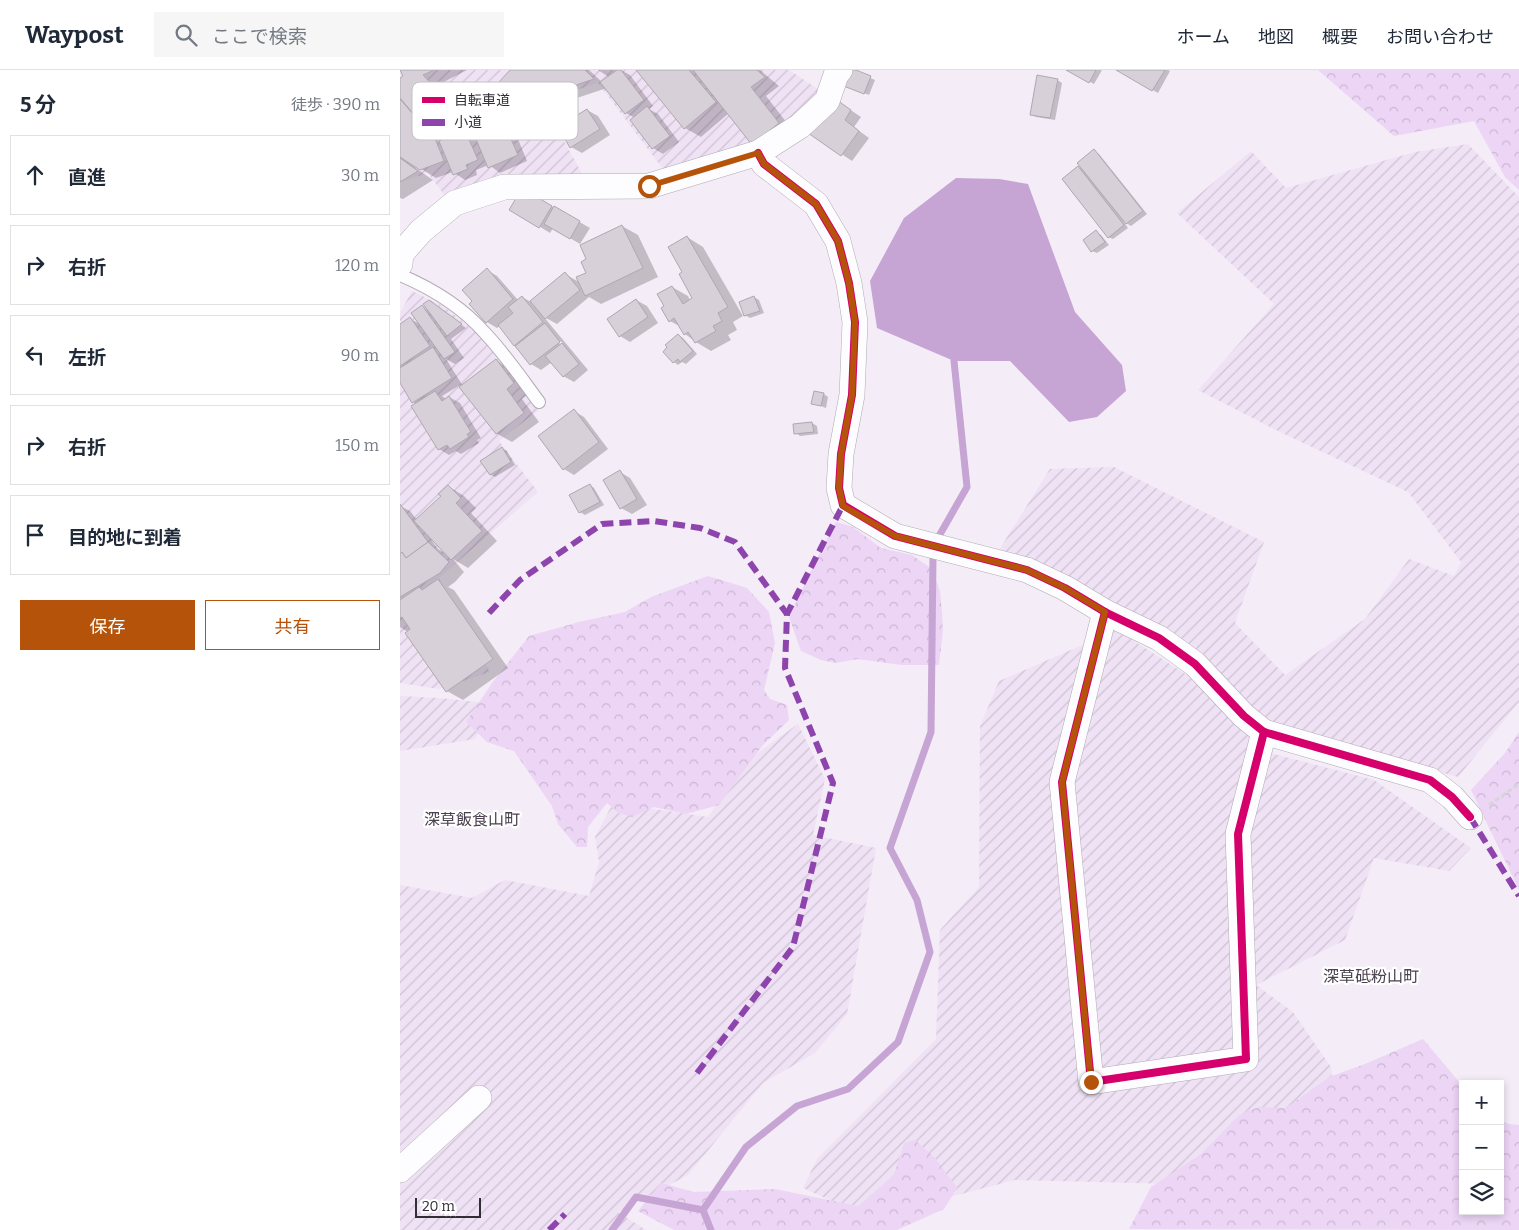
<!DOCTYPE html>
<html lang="ja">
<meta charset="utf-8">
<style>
:root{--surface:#fff;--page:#f6f6f7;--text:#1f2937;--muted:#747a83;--line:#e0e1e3;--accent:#b45309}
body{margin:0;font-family:Bitter,"Noto Sans JP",serif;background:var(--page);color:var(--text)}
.controls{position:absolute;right:15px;bottom:15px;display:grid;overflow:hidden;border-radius:0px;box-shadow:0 2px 8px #0003}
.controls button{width:45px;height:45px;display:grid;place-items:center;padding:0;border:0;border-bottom:1px solid var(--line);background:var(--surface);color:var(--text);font:25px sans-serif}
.scale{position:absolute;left:15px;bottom:12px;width:66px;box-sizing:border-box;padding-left:5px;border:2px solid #332e36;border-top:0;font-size:14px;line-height:18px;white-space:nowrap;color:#332e36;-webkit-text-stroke:4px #fff;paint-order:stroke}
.stop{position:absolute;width:15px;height:15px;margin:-11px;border:4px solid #b45309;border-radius:50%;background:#fff}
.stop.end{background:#b45309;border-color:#fff;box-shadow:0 1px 5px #0008}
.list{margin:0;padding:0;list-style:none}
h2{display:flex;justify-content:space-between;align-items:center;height:65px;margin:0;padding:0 20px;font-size:21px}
h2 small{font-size:16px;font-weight:400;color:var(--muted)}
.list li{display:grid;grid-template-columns:32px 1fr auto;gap:15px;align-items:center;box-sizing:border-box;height:80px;margin:0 10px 10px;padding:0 10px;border:1px solid var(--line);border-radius:0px}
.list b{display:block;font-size:19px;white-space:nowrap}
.list em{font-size:16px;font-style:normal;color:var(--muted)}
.actions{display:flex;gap:10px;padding:15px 20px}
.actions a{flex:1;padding:11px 0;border:1px solid var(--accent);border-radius:0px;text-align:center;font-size:18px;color:var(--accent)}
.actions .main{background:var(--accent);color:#fff}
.icon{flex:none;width:28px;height:28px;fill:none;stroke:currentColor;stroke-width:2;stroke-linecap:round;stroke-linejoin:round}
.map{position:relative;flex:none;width:1119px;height:1160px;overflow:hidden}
header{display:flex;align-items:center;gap:30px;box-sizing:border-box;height:70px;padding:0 25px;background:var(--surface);border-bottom:1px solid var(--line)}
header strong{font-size:24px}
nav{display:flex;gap:28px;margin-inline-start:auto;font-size:18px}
.search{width:350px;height:45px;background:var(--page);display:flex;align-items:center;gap:12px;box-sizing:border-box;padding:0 18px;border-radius:0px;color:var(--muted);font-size:19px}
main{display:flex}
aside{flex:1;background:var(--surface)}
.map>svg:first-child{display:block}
.industrial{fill:url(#industrial-furrows)}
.forest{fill:url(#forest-crowns)}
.water{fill:#c6a4d3}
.shadow{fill:#0003;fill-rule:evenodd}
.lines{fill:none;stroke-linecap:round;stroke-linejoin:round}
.stream{stroke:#c6a4d3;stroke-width:7}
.building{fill:#d7d0d9;stroke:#aea8b0}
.service-casing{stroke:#b0abb2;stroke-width:14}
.minor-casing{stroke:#b0abb2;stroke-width:26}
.path{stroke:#d7d5d8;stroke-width:3;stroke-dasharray:5 2.5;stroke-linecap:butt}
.service{stroke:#fdfcfe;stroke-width:12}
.minor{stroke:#fdfcfe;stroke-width:25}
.quiet{stroke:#8e44ad;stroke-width:6;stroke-dasharray:12 6;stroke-linecap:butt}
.cycleway-casing{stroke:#fff;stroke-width:11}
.cycleway{stroke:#d6006c;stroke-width:8}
.route{stroke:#b45309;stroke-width:6}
.labels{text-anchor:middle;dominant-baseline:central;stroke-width:4.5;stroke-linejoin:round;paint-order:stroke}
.neighbourhood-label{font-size:16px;fill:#4c4150;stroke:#fff}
.key{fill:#fff;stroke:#c2c0c3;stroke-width:1}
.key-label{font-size:14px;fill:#332e36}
</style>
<header>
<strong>Waypost</strong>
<div class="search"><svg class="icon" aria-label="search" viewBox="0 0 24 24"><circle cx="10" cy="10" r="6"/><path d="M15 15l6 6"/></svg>ここで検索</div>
<nav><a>ホーム</a><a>地図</a><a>概要</a><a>お問い合わせ</a></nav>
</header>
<main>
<aside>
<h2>5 分<small>徒歩 · 390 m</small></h2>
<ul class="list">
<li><svg class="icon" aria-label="ahead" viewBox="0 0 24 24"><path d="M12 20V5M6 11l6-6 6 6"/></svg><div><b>直進</b></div><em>30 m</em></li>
<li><svg class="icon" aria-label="right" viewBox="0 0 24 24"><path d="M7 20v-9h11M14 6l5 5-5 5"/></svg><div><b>右折</b></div><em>120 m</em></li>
<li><svg class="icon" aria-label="left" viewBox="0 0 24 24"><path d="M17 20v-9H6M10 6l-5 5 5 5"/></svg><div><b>左折</b></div><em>90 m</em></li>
<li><svg class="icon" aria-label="right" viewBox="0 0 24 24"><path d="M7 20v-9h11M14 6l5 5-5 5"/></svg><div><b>右折</b></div><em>150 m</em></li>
<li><svg class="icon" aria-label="arrive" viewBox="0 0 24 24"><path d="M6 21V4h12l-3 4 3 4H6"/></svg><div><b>目的地に到着</b></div></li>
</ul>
<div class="actions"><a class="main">保存</a><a>共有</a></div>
</aside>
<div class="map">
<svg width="1119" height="1160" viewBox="0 0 1119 1160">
<defs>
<pattern id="industrial-furrows" width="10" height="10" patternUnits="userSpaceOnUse" patternTransform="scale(1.25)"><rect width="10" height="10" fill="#f0e2f5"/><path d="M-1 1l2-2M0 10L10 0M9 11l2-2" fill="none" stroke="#cec2d3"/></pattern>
<pattern id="forest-crowns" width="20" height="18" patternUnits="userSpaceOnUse" patternTransform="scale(1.25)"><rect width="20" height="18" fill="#ecd5f5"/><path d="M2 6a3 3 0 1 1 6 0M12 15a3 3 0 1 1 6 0" fill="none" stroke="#cbb7d3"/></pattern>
</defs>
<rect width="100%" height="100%" fill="#f4ecf7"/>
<g class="industrial">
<polygon points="0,0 389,0 421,21 401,45 352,77 266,103 198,13 142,31 186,111 48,130 28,103 0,112"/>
<polygon points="1068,74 1119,127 1119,632 1058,707 866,654 798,588 715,533 599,480 650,399 714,397 864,472 835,553 885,605 965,549 1009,489 1054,506 1061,492 1008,422 882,363 798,320 874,234 777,143 851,81 886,118 1015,82"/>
<polygon points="12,221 43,236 80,265 139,340 99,371 138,422 39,508 90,602 39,619 0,613 0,243"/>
<polygon points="717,560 787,605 874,684 974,710 1071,778 1049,801 974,788 945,870 856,915 893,942 931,997 935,1029 773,1114 615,1110 469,1148 403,1118 417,1089 536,969 540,860 579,817 580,656 599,611"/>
<polygon points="0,626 39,628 95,634 75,669 0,681"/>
<polygon points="398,654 425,709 413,765 476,778 447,944 415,983 363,1013 288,1105 218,1142 246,1160 0,1160 0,815 72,828 105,810 189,826 199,792 195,767 213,733 308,747 346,691"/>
</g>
<g class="forest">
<polygon points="918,0 1119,0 1119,120 1105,107 1074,51 994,66"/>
<polygon points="436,452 453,457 481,478 512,485 532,499 540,521 542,543 543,560 539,595 502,595 457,589 436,593 421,590 401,581 389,547 421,480"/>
<polygon points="308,506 347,518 369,542 375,573 364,620 370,629 387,635 389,650 362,676 319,735 286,744 254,737 232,747 218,743 207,733 188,757 187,777 177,777 158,754 152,736 114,681 87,672 66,652 92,613 129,566 179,552 225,542 251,527"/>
<polygon points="1119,662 1119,820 1071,720 1105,683"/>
<polygon points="1023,969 1060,1013 1063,1019 1063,1141 1100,1141 1100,1050 1109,1054 1119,1055 1119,1160 729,1159 751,1117 801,1084 837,1047 847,1041 859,1037 886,1038 929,1007 965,994"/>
<polygon points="515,1070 536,1089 557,1118 544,1139 497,1160 274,1160 238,1141 261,1113 294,1122 375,1119 458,1136 494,1105 504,1073"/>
</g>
<polygon class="water" points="556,108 599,109 628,114 675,242 722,295 726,321 697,347 669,352 610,291 554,291 477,258 470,211 504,148"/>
<g class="shadow">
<polygon points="0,0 67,0 38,15 57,35 101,17 112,24 111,0 189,0 202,12 209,7 198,0 221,0 230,5 253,36 249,39 258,44 279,72 263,84 253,78 232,50 235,48 226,43 207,18 138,41 129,35 134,42 111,52 127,91 100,103 89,95 76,100 77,105 65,110 53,102 36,108 15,95 14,97 33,110 3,129 0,128 0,10 4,7"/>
<polygon points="237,0 360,0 379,16 366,26 394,62 368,83 329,43 301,67 285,58"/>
<polygon points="452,0 475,10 469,25 447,17"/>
<polygon points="668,0 702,0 694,14"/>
<polygon points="718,0 768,0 770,1 758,23"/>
<polygon points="657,10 662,13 655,50 636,47 631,44"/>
<polygon points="434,29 461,47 454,57 469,68 452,91 410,63"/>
<polygon points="187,40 198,46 210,65 182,83 171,77"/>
<polygon points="694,81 699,84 747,144 731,156 723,151 728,158 713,169 708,167 678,97 686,101"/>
<polygon points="123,120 190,158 180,174 153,158 150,163 111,139"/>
<path d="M222 156 238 165 258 207 201 234 189 227 157 254 144 247 188 300 174 312 163 306 152 292 141 300 131 294 100 256 97 258 87 252V200L97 206 118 230 122 227 131 232 165 204 179 212 188 203ZM155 268 163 273 162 275 154 270Z"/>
<polygon points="696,162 701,165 709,175 697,183 692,181"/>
<polygon points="287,167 303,177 343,246 333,252 337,260 328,265 331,270 311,281 296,272 285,264 281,257 270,251 266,236 272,217 288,226 290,230 294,228 284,203"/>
<polygon points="354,227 359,230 364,243 350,248 345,245"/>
<polygon points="236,230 247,236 258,253 230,272 220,266"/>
<polygon points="34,235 66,258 51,269 64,288 55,294 46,289 63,316 96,290 112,300 129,323 122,329 139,352 112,372 96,363 60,315 42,326 46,329 49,327 60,333 81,368 77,370 79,373 61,384 56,381 49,385 39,379 16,334 13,332 0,311 0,256 10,249 20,254 22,237 31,242"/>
<polygon points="278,265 283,268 297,284 286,294 282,292 278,295 274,292"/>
<polygon points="424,324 428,327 426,338 412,333"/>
<polygon points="174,341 184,347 208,379 174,405 164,399"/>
<polygon points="412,353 417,356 418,364 400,366 396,363"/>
<polygon points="102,378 107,381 115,395 95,407 91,405"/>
<polygon points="220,402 230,408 247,435 232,444 221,438"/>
<polygon points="190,415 194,418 204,435 185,445 180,442 171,426"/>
<path d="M48 416 64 426 76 438 71 443 97 471 68 498 53 489 64 502 55 512 48 517 54 520 108 598 63 630 47 621 8 562 0 557V436L10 441 17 450 42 426ZM33 470 46 484 38 479 32 471Z"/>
</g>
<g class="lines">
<g class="stream">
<polyline points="539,466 567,417 554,291"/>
<polyline points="212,1160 236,1127 303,1140"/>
<polyline points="311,1160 303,1140 346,1077 397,1036 448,1019 498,972 530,882 517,830 490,778 531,662 533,486"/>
</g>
</g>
<g class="building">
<polygon points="0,0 34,0 23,5 52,36 101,16 120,32 36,70 0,28 0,8 3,6"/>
<polygon points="110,0 185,0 194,9 122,33 99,12"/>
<polygon points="217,0 221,0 244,30 225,44 200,12"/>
<polygon points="236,0 289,0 316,32 284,59"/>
<polygon points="293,0 357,0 365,7 351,17 379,53 352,75"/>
<polygon points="447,0 456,0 471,6 464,24 441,15"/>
<polygon points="666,0 696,0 689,13"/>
<polygon points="716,0 765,0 752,21"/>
<polygon points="637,5 658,9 650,48 630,45"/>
<polygon points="434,28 451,40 445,50 459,61 441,86 408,63"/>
<polygon points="0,29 36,71 44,91 20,100 0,87"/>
<polygon points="247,36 270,66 252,79 230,50"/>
<polygon points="187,39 200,59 170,78 158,57"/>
<polygon points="100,44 118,85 88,98 71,57"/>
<polygon points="65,60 78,90 66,95 68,99 53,105 39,71"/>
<polygon points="694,79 743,141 726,154 677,93"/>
<polygon points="0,88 18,101 0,112"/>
<polygon points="678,96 724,155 708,168 662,109"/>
<polygon points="122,118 152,136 139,158 109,140"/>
<polygon points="154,136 180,151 170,169 144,154"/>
<polygon points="222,155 243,198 185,226 176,207 186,203 181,192 186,189 180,175"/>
<polygon points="696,160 705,172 691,182 683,170"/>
<polygon points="287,166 328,237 318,243 322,251 313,256 316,261 295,273 288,262 284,265 274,248 269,252 261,238 264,236 257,224 272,216 283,234 292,228 279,204 282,202 268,177"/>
<polygon points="87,198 113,229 86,253 69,234 72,231 62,220"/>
<polygon points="165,202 180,220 145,249 130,231"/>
<polygon points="122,226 143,252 114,276 98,255 113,243 108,237"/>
<polygon points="354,226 360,241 344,246 339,232"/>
<polygon points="236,229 248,247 219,267 207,249"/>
<polygon points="29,230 62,254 47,266 23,234"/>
<polygon points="22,235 55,282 44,289 11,243"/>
<polygon points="10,247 30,276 0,296 0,254"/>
<polygon points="145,253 160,272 130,295 115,276"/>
<polygon points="278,264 293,281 280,292 278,289 273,293 263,282 267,277 265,275"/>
<polygon points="162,273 179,294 163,307 145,286"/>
<polygon points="33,277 52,308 12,333 0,313 0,298"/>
<polygon points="96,289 114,313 107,319 124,343 96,364 59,317"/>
<polygon points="35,321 42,331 49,326 71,362 67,364 69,367 50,379 47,375 38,380 11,336"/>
<polygon points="414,321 424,323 421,336 411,334"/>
<polygon points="174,339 199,372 163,400 138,366"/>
<polygon points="412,352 414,362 394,364 393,354"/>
<polygon points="102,377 111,392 90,405 80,391"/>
<polygon points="220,400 237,429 220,439 203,410"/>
<polygon points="190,414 200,432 179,443 169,425"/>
<polygon points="48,415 61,428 56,433 82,461 51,490 14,451 41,426 38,424"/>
<polygon points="0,434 28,472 6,488 2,482 0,484"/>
<polygon points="28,472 49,492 40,503 0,527 0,484 2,482 6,488"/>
<polygon points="38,509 93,589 46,622 5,563 10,559 2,547 0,548 0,530 19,517 22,520"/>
</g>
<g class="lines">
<defs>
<path id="service" d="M0 205C31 218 63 238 85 263 105 284 122 309 139 332"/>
<g id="minor">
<polyline points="358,83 364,94 416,134 438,171 449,213 455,252 452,325 441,384 439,418 443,435 495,466 627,500 665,518 705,542 759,568 795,594 844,646 864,662 1030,710 1052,727 1070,747"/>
<polyline points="0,194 1,184 21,161 55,133 104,117 249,116 358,83 400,56 427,31 436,5 440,0"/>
<polyline points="705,542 662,712 691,1012 846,989 838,764 864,662"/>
<polyline points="0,1100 79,1028"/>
</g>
</defs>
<use href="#service" class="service-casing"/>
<use href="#minor" class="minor-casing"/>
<polyline class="path" points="1089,735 1119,714"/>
<use href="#service" class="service"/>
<use href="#minor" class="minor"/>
<g class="quiet">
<polyline points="89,543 120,510 202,454 254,451 300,458 335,472 387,544"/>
<polyline points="1070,747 1119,826"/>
<polyline points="297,1003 393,877 433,713 385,598 387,544 443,435"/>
<polyline points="149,1160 165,1144"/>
</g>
<defs>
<g id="cycleway">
<polyline points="358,83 364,94 416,134 438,171 449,213 455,252 452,325 441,384 439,418 443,435 495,466 627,500 665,518 705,542 759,568 795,594 844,646 864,662 1030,710 1052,727 1070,747"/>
<polyline points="705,542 662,712 691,1012 846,989 838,764 864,662"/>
</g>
</defs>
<use href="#cycleway" class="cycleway-casing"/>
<use href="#cycleway" class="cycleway"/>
</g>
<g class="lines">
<polyline class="route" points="249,116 358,83 364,94 416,134 438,171 449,213 455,252 452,325 441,384 439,418 443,436 495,466 627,500 665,518 705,542 662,712 691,1012"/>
</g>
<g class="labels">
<g class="neighbourhood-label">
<text x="72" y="749">深草飯食山町</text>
<text x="971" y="906">深草砥粉山町</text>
</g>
</g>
<rect x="12" y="12" width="166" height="58" rx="8" class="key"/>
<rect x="22" y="27" width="23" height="6" fill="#d6006c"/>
<rect x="22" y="49" width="23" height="7" fill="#8e44ad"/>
<g class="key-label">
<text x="54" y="35">自転車道</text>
<text x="54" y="57">小道</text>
</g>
</svg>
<div class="controls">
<button>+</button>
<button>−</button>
<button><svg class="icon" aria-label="layers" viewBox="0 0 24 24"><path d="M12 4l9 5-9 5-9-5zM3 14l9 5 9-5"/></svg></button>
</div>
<div class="scale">20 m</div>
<div class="stop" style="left:249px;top:116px"></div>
<div class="stop end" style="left:691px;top:1012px"></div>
</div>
</main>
